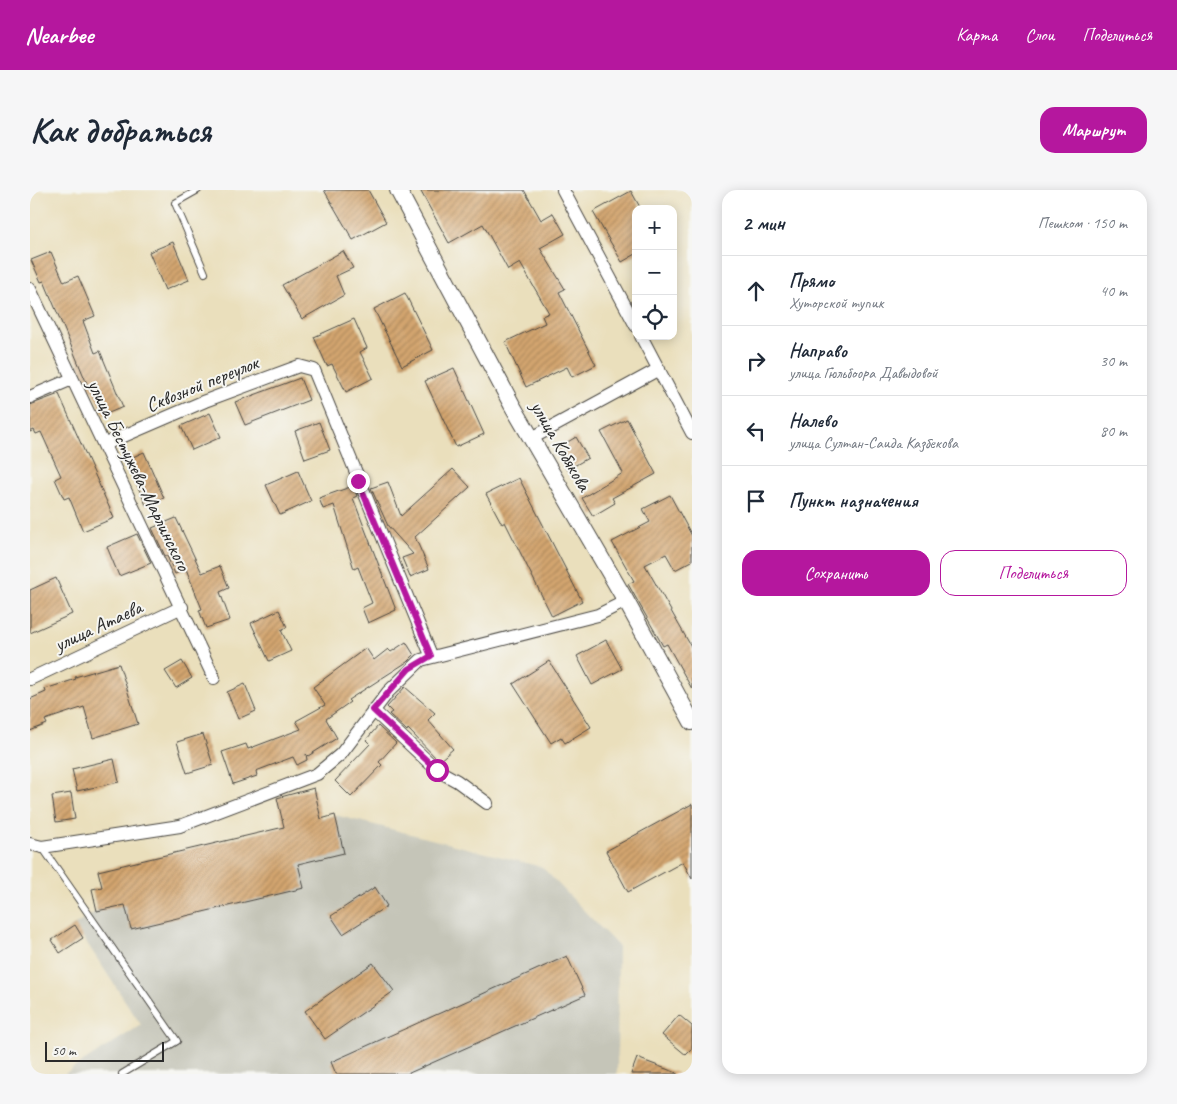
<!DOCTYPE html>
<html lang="ru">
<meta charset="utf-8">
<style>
:root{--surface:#fff;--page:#f6f6f7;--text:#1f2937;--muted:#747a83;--line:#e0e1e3;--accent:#b5179e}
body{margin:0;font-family:Caveat,sans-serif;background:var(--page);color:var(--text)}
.controls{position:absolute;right:15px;top:15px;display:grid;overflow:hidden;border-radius:10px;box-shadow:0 2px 12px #0003}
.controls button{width:45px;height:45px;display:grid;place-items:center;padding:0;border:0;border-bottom:1px solid var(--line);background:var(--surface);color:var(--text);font:25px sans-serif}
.scale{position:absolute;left:15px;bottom:12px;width:119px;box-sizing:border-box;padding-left:5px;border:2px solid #2b2b2b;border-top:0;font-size:14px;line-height:18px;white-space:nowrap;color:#2b2b2b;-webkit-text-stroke:4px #f6f6f2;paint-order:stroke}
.stop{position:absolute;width:15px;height:15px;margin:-11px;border:4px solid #b5179e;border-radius:50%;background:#fff}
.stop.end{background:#b5179e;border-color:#fff;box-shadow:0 1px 5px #0008}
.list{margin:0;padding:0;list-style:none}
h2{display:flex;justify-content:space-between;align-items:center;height:65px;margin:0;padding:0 20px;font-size:21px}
h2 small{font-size:16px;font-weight:400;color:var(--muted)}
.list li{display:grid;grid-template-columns:32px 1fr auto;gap:15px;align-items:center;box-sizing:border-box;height:70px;padding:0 20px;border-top:1px solid var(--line)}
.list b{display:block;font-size:19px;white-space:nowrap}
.list p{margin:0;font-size:16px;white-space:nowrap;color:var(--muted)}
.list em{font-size:16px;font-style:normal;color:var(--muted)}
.actions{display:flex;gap:10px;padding:15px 20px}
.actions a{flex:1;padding:11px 0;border:1px solid var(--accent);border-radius:15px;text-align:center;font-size:18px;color:var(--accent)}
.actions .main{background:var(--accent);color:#fff}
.icon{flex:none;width:28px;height:28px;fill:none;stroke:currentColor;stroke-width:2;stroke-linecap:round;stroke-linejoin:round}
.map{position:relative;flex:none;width:662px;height:884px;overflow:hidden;border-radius:15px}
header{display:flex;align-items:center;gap:30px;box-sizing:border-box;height:70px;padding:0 25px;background:var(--accent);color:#fff}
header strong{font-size:24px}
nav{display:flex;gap:28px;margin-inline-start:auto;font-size:18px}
.intro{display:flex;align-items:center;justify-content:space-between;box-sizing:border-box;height:120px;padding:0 30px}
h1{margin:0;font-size:35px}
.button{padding:12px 22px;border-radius:15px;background:var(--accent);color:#fff;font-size:18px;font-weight:700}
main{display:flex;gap:30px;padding:0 30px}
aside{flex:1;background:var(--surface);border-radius:15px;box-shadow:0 2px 12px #0003}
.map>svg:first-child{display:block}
.industrial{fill:#c5c5b8}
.building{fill:url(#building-hatch)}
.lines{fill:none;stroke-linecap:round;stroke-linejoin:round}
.service-casing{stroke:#484641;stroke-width:8}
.minor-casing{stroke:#484641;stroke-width:14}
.tertiary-casing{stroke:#484641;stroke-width:18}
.service{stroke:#fff;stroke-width:6}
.minor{stroke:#fff;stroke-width:12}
.tertiary{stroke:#fff;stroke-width:16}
.route{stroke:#b5179e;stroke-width:6}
.labels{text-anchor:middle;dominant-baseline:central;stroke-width:4;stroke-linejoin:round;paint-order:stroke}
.street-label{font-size:20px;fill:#2b2b2b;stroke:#f6f6f2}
</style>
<header>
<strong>Nearbee</strong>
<nav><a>Карта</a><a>Слои</a><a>Поделиться</a></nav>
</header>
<div class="intro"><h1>Как добраться</h1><a class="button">Маршрут</a></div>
<main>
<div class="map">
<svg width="662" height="884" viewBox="0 0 662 884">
<defs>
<pattern id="building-hatch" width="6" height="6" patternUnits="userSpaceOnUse" patternTransform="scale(1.25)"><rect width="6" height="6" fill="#d3a56f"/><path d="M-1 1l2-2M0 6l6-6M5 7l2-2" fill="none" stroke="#ab875b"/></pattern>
</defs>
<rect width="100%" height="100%" fill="#f6f6f2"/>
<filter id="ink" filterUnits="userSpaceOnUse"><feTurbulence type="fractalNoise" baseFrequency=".02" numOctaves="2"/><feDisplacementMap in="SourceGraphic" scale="10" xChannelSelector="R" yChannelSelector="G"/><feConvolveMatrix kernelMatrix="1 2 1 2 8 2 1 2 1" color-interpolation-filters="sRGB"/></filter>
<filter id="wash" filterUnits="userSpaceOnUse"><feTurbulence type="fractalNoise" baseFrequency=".0096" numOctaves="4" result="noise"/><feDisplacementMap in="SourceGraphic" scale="20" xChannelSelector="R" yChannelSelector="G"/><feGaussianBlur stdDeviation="1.12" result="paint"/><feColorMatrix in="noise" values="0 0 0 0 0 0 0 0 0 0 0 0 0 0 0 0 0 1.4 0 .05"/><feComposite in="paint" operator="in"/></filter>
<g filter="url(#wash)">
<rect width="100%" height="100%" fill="#eadfbc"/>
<polygon class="industrial" points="305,625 512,677 588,756 587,884 34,884 111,835 45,735 67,721 62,699 72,697 68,681"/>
<g id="blocks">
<g class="building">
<polygon points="294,0 338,0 356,32 323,50"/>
<polygon points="390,0 494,0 511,30 523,23 535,44 510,58 535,99 529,102 566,175 542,187 537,177 496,197 475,152 515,133 512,126 519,123 490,73 478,80 453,34 419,53"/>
<polygon points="601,1 611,19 606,19 606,64 592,72 563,22"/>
<polygon points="143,52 159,90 135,100 119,62"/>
<polygon points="313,61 323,78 306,86 314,105 272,129 252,95"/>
<polygon points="21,62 34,92 48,86 65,126 53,131 65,163 70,161 93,217 74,225 62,200 60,201 14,91 11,92 1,70"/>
<polygon points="375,103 403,160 372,176 344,119"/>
<polygon points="324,129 337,158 330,162 343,188 316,202 302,174 297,176 284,147"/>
<polygon points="424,178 454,244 426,257 395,191"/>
<polygon points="270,188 279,210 215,235 205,212"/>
<polygon points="29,204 84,328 53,341 39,307 34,309 25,289 31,286 11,242 6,244 4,240 0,242 0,215"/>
<polygon points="180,223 191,247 162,260 151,236"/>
<polygon points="597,229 626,284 582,308 585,313 563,326 552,308 593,283 571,242"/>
<polygon points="289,232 300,260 275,269 265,241"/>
<polygon points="546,247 558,268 537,280 526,259"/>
<polygon points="114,262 134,308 116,315 96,270"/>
<polygon points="423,279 440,297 385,347 399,379 380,387 372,368 383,364 358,336 341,298 358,292 371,326"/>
<polygon points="268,281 281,311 250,325 236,295"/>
<polygon points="489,288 552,411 522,426 475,332 472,334 456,304"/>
<polygon points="323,296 327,306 323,308 366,420 338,433 332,418 342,413 328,377 324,379 304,315 293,319 289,308"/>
<polygon points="640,305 662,346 662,371 645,380 636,364 615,375 662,458 662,499 637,454 633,456 598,394 604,391 582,352 620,332 613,319"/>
<polygon points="146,328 172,383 190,376 199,398 190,402 200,430 176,438 169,420 172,419 156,379 145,384 137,366 135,366 122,338"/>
<polygon points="107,344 121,373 89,386 77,357"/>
<polygon points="26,388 42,424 0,443 0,400"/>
<polygon points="249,420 257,437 251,440 261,461 239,471 221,433"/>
<polygon points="576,450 592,479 562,495 547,466"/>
<polygon points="376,452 384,465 377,472 318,510 320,512 296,529 307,548 278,566 276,564 277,570 267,575 263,567 226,581 227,586 203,594 192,562 216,554 218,559 271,539 266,531 295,515 283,497 336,458 344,470 358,459 361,462"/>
<polygon points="152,471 162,488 146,498 135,481"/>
<polygon points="519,471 561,537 535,553 531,547 521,553 483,494"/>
<polygon points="89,474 108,534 63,548 54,517 15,530 17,534 0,541 0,509 16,502 15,499 46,489 45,487"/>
<polygon points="215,494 226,521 208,529 197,502"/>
<polygon points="375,497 405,523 398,530 423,559 409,571 378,539 377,541 359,524 362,522 357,517"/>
<polygon points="348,536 366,553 349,572 352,575 321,607 305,591 340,554 336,550"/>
<polygon points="173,544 183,575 157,583 147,552"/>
<polygon points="84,569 89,592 47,601 42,579"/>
<polygon points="284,598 291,629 305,625 314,663 268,674 274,698 101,739 95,715 67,721 62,699 72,697 68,681 254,637 247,608"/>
<polygon points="41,603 45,629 26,632 22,606"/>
<polygon points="662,614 662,689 653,672 598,702 576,661"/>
<polygon points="345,697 357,716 313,744 301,726"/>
<polygon points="45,735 53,748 30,763 22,750"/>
<polygon points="537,766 555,805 377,884 306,884 301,872"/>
<polygon points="343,773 364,801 295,849 275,821"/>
<polygon points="649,825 662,836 662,859 656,865 632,845"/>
<polygon points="607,868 647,883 647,884 601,884"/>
</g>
</g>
</g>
<g filter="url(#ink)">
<use href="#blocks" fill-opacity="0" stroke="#484641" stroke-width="1"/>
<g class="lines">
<defs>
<g id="service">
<polyline points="168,0 145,13 175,83"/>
<polyline points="12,657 147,851 92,884"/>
</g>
<g id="minor">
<polyline points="533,0 606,136"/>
<polyline points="0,99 184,488"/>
<polyline points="611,146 662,243"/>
<polyline points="0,207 42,189"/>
<polyline points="502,248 629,179"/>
<polyline points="75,254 175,211 269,176 284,180 401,465"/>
<polyline points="0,489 152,417"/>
<polyline points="343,520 407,580 427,591 457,613"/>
<polyline points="0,654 12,657 150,636 287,584 311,564 358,502 391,470 568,425 596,411"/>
</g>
<polyline id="tertiary" points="368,0 482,215 596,411 662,532"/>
</defs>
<use href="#service" class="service-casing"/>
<use href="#minor" class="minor-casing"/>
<use href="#tertiary" class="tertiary-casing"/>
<use href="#service" class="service"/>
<use href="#minor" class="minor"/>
<use href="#tertiary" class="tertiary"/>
</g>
</g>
<g class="lines" filter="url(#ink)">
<polyline class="route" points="328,291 401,466 379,479 343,520 407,580"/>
</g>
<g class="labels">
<g class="street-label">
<text transform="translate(172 194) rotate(-22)">Сквозной переулок</text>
<text transform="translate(531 256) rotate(60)">улица Кобякова</text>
<text transform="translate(109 285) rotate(64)">улица Бестужева-Марлинского</text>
<text transform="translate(68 436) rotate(-25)">улица Атаева</text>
</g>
</g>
</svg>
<div class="controls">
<button>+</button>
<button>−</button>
<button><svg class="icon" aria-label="locate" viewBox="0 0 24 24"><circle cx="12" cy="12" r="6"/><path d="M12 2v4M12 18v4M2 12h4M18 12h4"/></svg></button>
</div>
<div class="scale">50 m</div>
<div class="stop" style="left:407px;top:580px"></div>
<div class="stop end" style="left:328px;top:291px"></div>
</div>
<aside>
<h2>2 мин<small>Пешком · 150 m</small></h2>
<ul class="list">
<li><svg class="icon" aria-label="ahead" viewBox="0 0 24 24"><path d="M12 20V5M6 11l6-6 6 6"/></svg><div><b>Прямо</b><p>Хуторской тупик</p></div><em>40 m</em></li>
<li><svg class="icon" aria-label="right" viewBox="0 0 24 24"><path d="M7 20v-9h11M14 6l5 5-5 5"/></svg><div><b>Направо</b><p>улица Гюльбоора Давыдовой</p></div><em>30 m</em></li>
<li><svg class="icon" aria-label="left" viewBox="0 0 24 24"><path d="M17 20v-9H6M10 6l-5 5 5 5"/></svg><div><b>Налево</b><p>улица Султан-Саида Казбекова</p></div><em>80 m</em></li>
<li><svg class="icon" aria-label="arrive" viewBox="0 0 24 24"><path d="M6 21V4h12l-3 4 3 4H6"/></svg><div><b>Пункт назначения</b></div></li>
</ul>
<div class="actions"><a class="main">Сохранить</a><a>Поделиться</a></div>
</aside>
</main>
